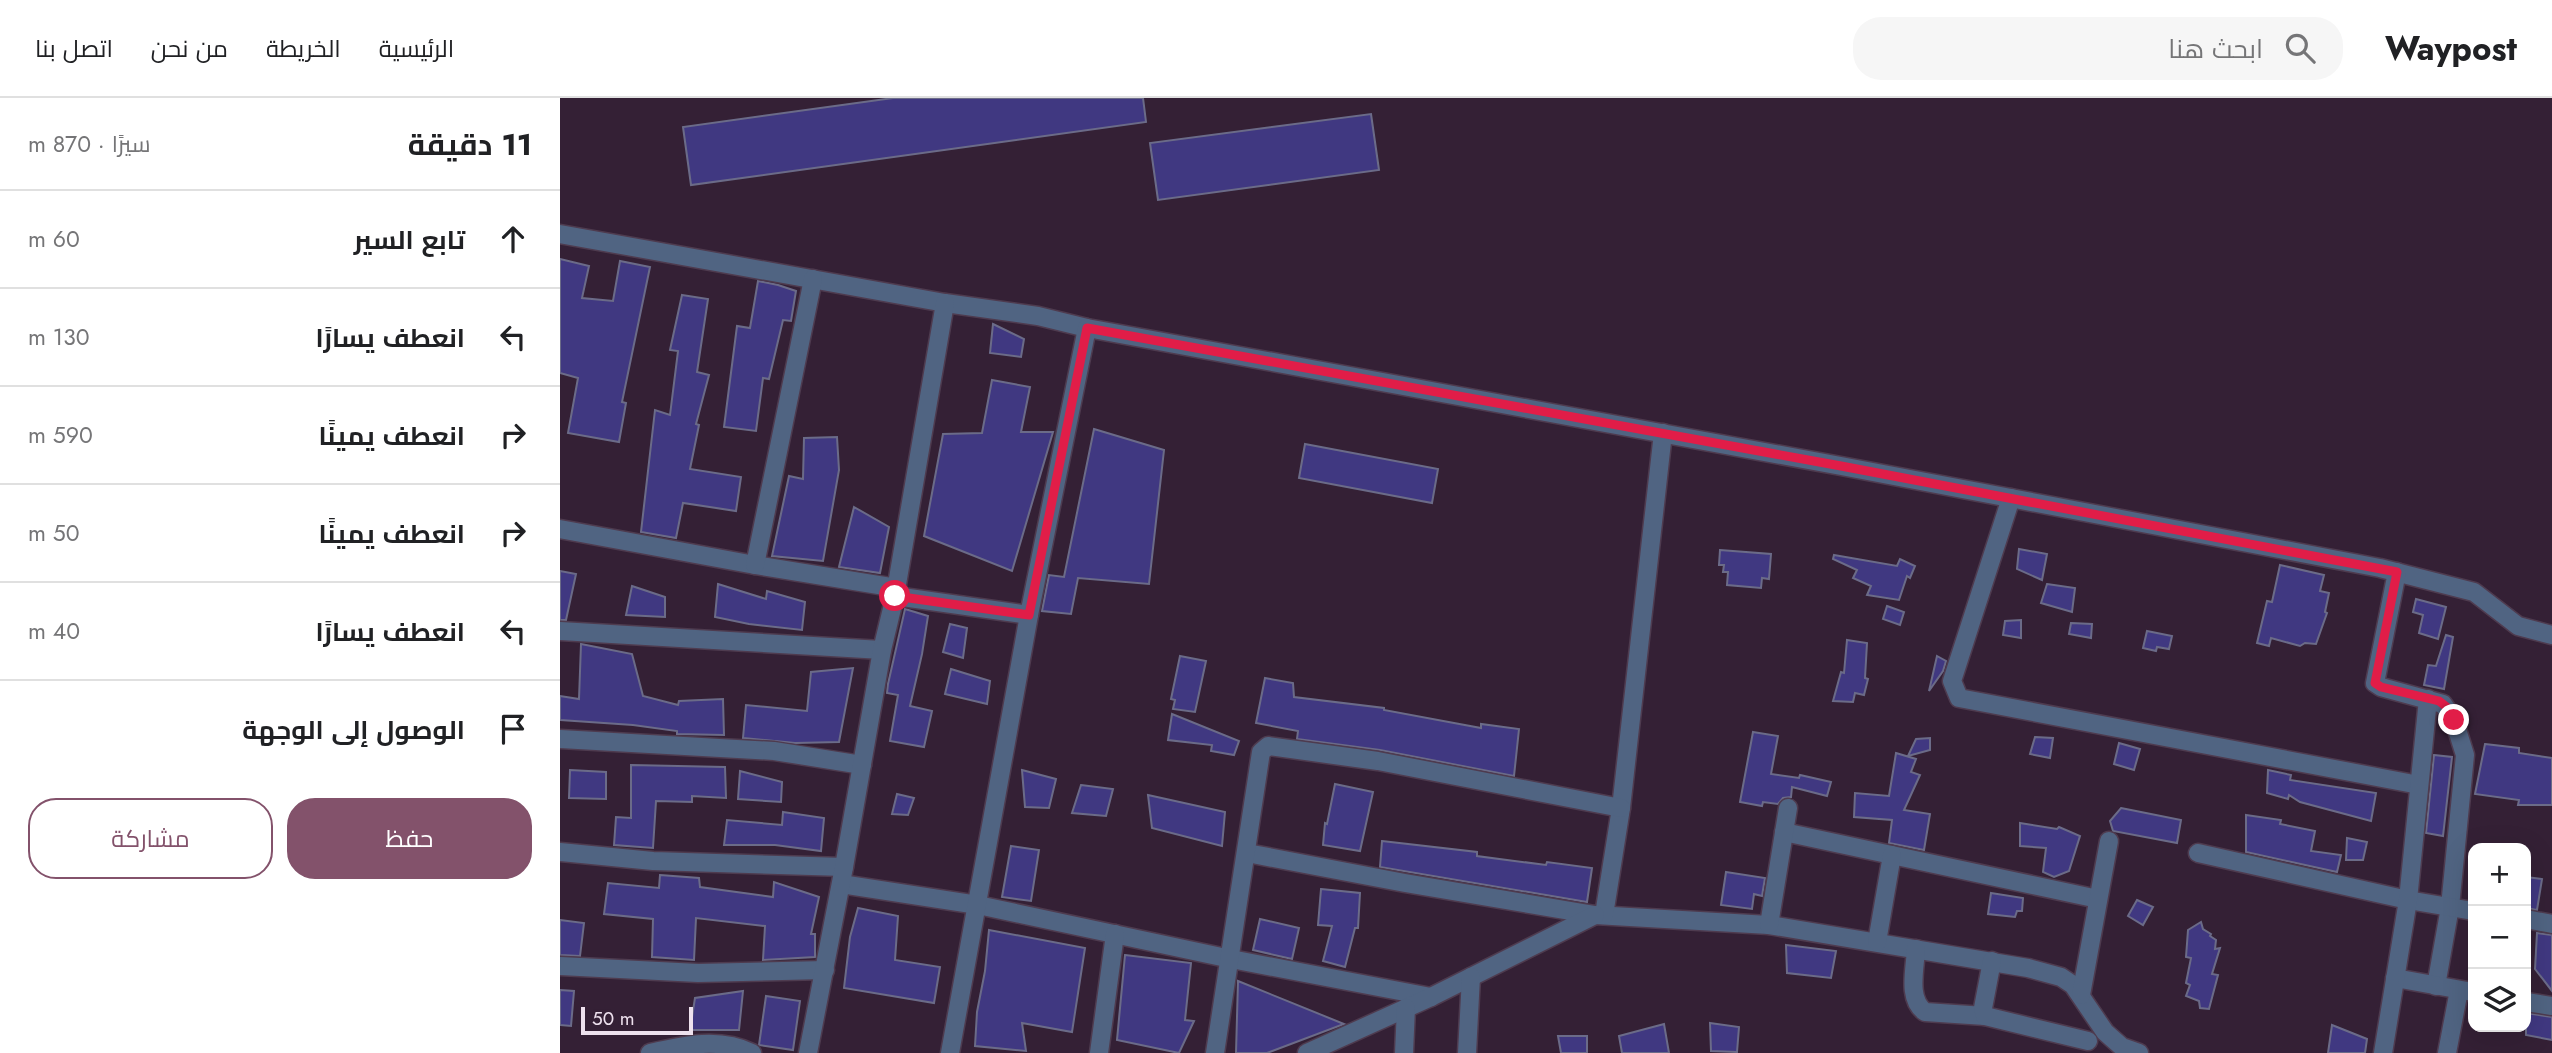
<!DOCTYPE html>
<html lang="ar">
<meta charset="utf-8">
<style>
:root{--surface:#fff;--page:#f6f6f6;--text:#202124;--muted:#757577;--line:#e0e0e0;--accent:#83526b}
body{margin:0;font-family:Jost,Cairo,sans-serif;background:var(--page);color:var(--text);direction:rtl}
.controls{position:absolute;right:21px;bottom:21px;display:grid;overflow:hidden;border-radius:14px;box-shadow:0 7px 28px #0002}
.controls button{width:63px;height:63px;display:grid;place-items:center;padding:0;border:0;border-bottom:2px solid var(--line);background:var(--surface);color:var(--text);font:35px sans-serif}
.scale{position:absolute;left:21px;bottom:18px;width:112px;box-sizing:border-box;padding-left:7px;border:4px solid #eee1ee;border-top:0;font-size:19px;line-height:24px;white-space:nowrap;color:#eee1ee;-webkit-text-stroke:5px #342035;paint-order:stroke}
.stop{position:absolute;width:21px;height:21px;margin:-16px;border:5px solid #e11d48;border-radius:50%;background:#fff}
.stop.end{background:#e11d48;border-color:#fff;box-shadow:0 2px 7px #0008}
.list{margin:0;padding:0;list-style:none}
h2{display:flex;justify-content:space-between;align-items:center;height:91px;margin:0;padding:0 28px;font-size:30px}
h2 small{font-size:23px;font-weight:400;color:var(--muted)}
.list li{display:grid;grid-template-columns:46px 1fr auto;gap:21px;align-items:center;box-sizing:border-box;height:98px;padding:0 28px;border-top:2px solid var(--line)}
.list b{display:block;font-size:26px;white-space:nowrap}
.list em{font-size:23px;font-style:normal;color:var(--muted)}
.actions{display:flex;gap:14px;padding:21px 28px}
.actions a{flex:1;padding:16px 0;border:2px solid var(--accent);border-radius:28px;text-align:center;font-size:24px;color:var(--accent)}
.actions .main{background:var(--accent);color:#fff}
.icon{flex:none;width:38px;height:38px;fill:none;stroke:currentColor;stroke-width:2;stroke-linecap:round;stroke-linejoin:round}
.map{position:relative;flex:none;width:1992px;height:955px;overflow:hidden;direction:ltr}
header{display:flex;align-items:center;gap:42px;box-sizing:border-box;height:98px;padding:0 35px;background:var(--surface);border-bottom:2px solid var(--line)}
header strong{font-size:33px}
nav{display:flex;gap:38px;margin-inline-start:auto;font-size:24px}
.search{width:490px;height:63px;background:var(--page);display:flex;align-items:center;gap:18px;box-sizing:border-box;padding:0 24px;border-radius:28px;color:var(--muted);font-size:26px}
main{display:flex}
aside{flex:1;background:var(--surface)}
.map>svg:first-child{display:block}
.building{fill:#403881;stroke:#6b6b88;stroke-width:2}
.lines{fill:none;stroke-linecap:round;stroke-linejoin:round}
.minor-casing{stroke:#4e3b4f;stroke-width:21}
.minor{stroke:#506482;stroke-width:18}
.route{stroke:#e11d48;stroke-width:9}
</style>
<header>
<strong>Waypost</strong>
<div class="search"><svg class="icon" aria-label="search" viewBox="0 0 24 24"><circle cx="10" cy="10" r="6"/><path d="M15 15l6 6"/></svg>ابحث هنا</div>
<nav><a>الرئيسية</a><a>الخريطة</a><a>من نحن</a><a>اتصل بنا</a></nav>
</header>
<main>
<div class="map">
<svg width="1992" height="955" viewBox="0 0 1992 955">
<rect width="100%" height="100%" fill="#342035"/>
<g class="building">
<polygon points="333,0 583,0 586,24 131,87 123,29"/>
<polygon points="811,16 819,72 598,102 590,45"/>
<polygon points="0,161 29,168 22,200 53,203 60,163 90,169 62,304 66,305 59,344 8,335 18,280 0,275"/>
<polygon points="198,183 218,187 236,193 231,223 223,222 209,281 203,280 196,333 164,329 177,228 190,230"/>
<polygon points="122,197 148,201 137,274 149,277 136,326 139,327 130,371 181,379 176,413 123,405 116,440 81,434 95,312 110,317 118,253 110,252"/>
<polygon points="433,226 464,241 461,259 430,255"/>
<polygon points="432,282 470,289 461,334 493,334 452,473 364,438 383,336 422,335"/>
<polygon points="534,331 604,352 589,486 518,480 511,516 482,513 489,477 504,479"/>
<polygon points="277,339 279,372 263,463 212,458 229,378 243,381 244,340"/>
<polygon points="745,346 878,371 872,405 739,380"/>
<polygon points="294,409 329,429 320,475 279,469"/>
<polygon points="1459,451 1487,456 1482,482 1457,471"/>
<polygon points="1160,452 1211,456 1209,481 1202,480 1201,490 1167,487 1168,474 1163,474 1164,467 1159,467"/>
<polygon points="1274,457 1337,468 1340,461 1355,468 1350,480 1347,478 1339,502 1307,497 1311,488 1293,480 1297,472 1273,461"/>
<polygon points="1720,467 1764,477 1760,493 1769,495 1765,514 1767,515 1756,546 1745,545 1740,548 1711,540 1709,548 1697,545 1707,503 1712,504"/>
<polygon points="0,473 16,476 6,522 0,522"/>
<polygon points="158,486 206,501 207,493 245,504 242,532 189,526 155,519"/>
<polygon points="1487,486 1515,490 1512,514 1481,505"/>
<polygon points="72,488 105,499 105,519 66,517"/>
<polygon points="1856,501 1886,509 1878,541 1859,535 1863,517 1853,514"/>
<polygon points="1327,508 1344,514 1340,527 1323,521"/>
<polygon points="345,511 368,518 362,556 350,608 372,613 364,649 330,643 338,597 327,595 328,586"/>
<polygon points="1461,522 1461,540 1443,537 1445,523"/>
<polygon points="1511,525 1532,526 1531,540 1509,536"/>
<polygon points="390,526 407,530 403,560 383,554"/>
<polygon points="1587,533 1612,538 1609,551 1597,549 1596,553 1583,550"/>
<polygon points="1886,537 1893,539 1884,591 1864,587 1868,567 1876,568"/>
<polygon points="1287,542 1307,545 1305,580 1308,581 1304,597 1295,595 1293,604 1273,603 1281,574 1284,575"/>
<polygon points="21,546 72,556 83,598 118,607 119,603 163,601 164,637 117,636 117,633 73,627 0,622 0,598 19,601"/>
<polygon points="620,558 646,563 635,614 613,611 615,602 611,601"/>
<polygon points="1377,558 1386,563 1383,573 1369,593"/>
<polygon points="293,570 279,644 235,645 183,640 186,607 247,613 251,574"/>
<polygon points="391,571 430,583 427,606 385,596"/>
<polygon points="705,580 733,585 734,599 824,610 824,612 921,630 921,626 959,631 954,678 820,652 737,641 738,633 696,625"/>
<polygon points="612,616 679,643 674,657 651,653 652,647 608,642"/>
<polygon points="1193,634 1218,638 1211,676 1239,680 1240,677 1271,684 1267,698 1232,689 1231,699 1223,700 1218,706 1203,704 1202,708 1180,704"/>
<polygon points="1475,639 1493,640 1490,660 1470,656"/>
<polygon points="1370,640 1370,652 1348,658 1356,641"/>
<polygon points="1559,645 1580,651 1574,672 1554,666"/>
<polygon points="1925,646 1959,650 1959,655 1992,660 1992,707 1958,707 1959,702 1915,696"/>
<polygon points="1336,655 1356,661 1351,674 1360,677 1344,712 1370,716 1364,752 1329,745 1332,722 1294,719 1295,695 1329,698"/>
<polygon points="1874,657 1892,659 1883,738 1866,735"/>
<polygon points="71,667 165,669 166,700 132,698 132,704 96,703 93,750 54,747 56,719 71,720"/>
<polygon points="10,672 46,674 46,701 9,700"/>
<polygon points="462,672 496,681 489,710 465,709"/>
<polygon points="1708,672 1731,677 1730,682 1816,695 1811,723 1740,704 1729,697 1728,701 1707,695"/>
<polygon points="180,673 222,684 221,704 178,701"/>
<polygon points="775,686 813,694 800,753 763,747 765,725 767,726"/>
<polygon points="521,687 553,691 546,718 512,715"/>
<polygon points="337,696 354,700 348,717 332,716"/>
<polygon points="588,697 665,714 662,748 592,730"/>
<polygon points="1561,710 1621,722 1617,745 1553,733 1550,723"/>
<polygon points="223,714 264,720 261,753 215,747 164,747 167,722 222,727"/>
<polygon points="1686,717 1721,722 1720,726 1755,733 1751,753 1781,757 1777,774 1686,754"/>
<polygon points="1460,725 1497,731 1499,729 1520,738 1509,773 1494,779 1483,774 1486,750 1460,748"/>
<polygon points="1787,740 1807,744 1803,762 1786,762"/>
<polygon points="822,743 917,754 917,758 986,767 987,764 1032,770 1027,804 820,769"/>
<polygon points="451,748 479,752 471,803 442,799"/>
<polygon points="1166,774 1205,780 1202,798 1194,796 1192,811 1161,807"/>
<polygon points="100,777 139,780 140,789 213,799 214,784 259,799 251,836 255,836 255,859 203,862 205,828 136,820 134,862 92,859 93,821 44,816 48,785 99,790"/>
<polygon points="1966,779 1982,781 1977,812 1966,810"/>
<polygon points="761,791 800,795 798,830 795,830 785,869 763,863 772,828 758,827"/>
<polygon points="1431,795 1463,800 1462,813 1457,813 1455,819 1428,816"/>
<polygon points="1577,802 1593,809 1583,827 1568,818"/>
<polygon points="298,810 338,818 335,862 380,869 374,905 284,890 290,839"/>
<polygon points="700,821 739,830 732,861 693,852"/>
<polygon points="0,822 24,825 20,858 0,857"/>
<polygon points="1641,824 1643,831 1651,836 1650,838 1656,842 1655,851 1660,850 1652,876 1658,877 1649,911 1640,910 1639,903 1626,898 1630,887 1626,885 1631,860 1626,859 1628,832"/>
<polygon points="429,832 525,850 512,934 462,925 466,953 415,948 417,914 425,873"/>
<polygon points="1977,835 1992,837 1992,893 1975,871"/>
<polygon points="1226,847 1276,853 1271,880 1227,875"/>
<polygon points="565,857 631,865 625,922 634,923 619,955 557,942"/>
<polygon points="678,883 784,926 707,955 676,955"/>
<polygon points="0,892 14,893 11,928 0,927"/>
<polygon points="183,893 179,932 130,932 135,900"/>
<polygon points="206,898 240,903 233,952 199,947"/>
<polygon points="1966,915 1992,919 1992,942 1966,937"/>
<polygon points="1150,925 1179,929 1177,954 1151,953"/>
<polygon points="1104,926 1109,955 1062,955 1059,938"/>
<polygon points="1772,927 1807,941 1805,955 1768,955"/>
<polygon points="998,938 1027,938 1027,955 1001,955"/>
</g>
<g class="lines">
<defs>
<g id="minor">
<polyline points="0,136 385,205 478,218 527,230 1281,368 1820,470 1914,494 1958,528 1992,537"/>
<polyline points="1451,400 1392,583 1399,600 1859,687"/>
<polyline points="0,431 195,467 337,490"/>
<polyline points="195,467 253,181"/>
<polyline points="1837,474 1815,585 1821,589 1883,606 1894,622 1905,657 1890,809 1876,888"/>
<polyline points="335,498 469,517"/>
<polyline points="0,533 322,552"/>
<polyline points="0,641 214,653 302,667"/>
<polyline points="1224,734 1538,801"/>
<polyline points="0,754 93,763 284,769"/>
<polyline points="687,755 845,785 1035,817 1209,827 1468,870 1501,879 1513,887 1545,934 1562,949 1579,955"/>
<polyline points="1638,755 1848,802 1913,813"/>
<polyline points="281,786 418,807 671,861 871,899"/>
<polyline points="1044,817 1061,710 1103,335"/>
<polyline points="1966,821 1992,826"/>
<polyline points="1209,827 1228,710"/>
<polyline points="1317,844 1332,757"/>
<path d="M1356 851C1355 872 1347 901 1365 914L1425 918"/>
<polyline points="1432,863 1423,910 1425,918 1528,943"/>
<polyline points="0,868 138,875 265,872"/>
<polyline points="1835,880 1913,894"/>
<polyline points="1521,897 1549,743"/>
<polyline points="1966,904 1992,908"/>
<path d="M90 955C125 947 159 939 192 955"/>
<polyline points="248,955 284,769 322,552 335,498 385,205"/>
<polyline points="390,955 469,517 527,230"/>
<polyline points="539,955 555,836"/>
<polyline points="655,955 701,654 708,648 818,663 1061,710"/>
<polyline points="747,955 871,899 1035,817"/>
<polyline points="844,955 846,910"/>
<polyline points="907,955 911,879"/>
<polyline points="1823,955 1848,802 1868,601"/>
<polyline points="1887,955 1899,892"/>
</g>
</defs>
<use href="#minor" class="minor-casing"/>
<use href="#minor" class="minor"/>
</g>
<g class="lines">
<polyline class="route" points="335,498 469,517 527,230 1281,368 1837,474 1815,585 1821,589 1879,603 1888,610 1894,622"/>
</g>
</svg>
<div class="controls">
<button>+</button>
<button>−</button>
<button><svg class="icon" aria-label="layers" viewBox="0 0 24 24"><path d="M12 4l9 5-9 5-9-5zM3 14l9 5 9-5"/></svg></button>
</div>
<div class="scale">50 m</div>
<div class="stop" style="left:335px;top:498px"></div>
<div class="stop end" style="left:1894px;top:622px"></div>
</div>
<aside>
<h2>11 دقيقة<small>سيرًا · 870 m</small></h2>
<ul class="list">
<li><svg class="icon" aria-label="ahead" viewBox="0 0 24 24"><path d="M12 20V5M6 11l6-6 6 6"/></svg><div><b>تابع السير</b></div><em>60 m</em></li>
<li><svg class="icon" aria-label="left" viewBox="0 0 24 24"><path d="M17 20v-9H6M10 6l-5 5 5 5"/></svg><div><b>انعطف يسارًا</b></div><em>130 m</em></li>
<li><svg class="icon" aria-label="right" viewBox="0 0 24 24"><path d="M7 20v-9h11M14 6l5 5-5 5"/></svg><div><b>انعطف يمينًا</b></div><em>590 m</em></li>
<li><svg class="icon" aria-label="right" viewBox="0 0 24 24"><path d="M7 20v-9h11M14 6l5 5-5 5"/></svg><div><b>انعطف يمينًا</b></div><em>50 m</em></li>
<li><svg class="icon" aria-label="left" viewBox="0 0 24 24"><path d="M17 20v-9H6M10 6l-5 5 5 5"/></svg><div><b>انعطف يسارًا</b></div><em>40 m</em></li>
<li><svg class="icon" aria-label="arrive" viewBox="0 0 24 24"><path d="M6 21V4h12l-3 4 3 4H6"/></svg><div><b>الوصول إلى الوجهة</b></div></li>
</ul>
<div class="actions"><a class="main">حفظ</a><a>مشاركة</a></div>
</aside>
</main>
